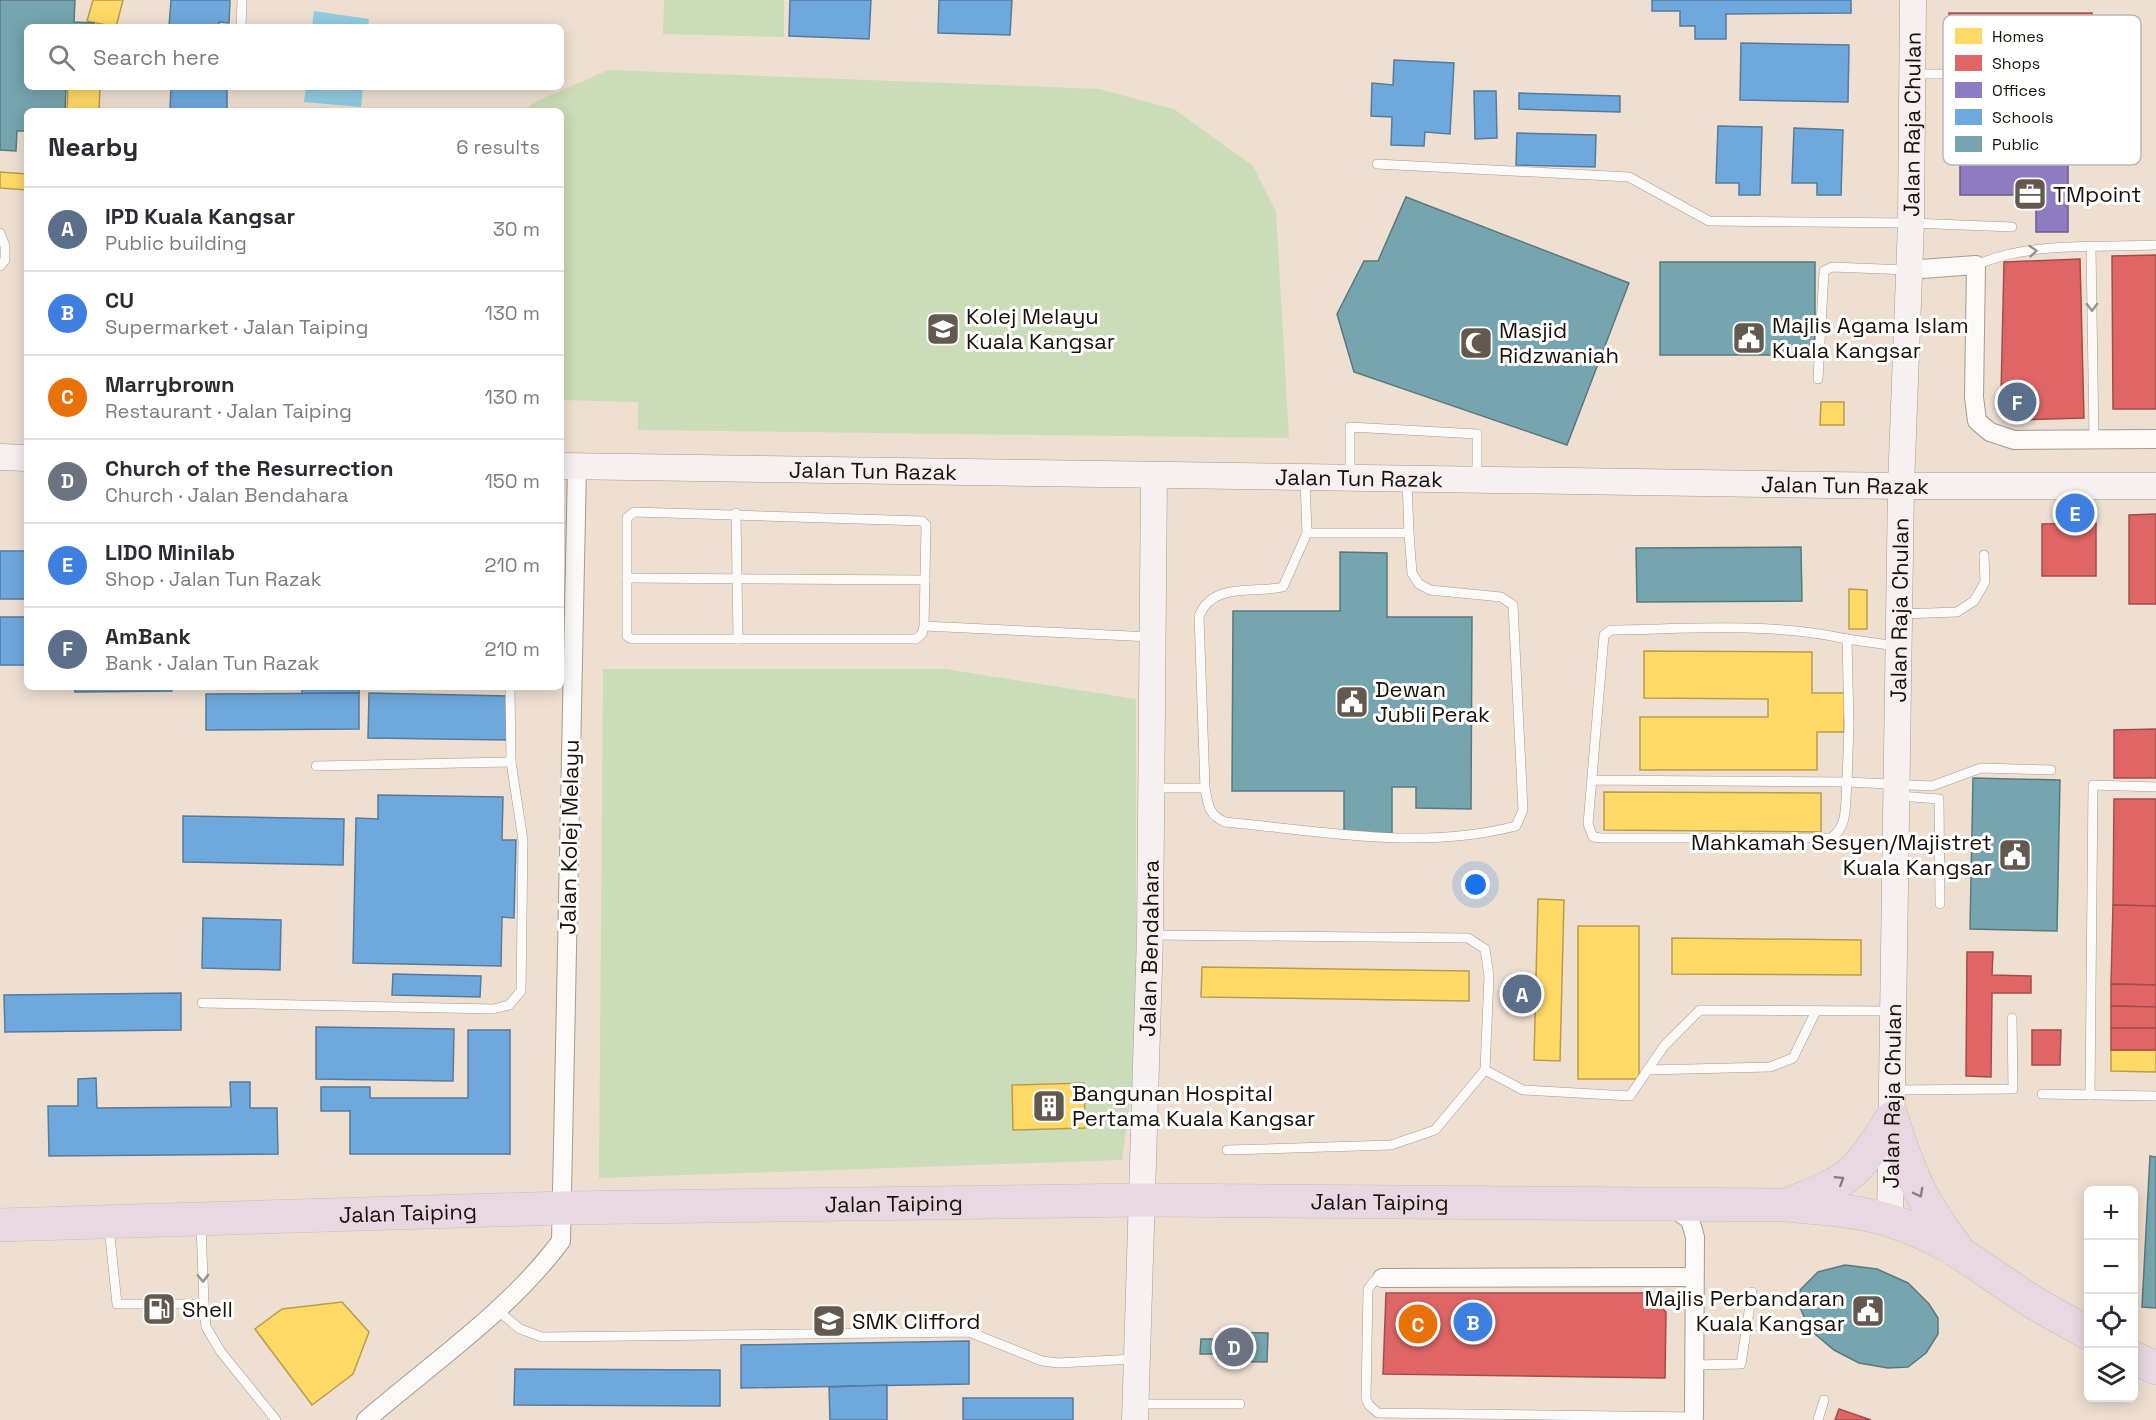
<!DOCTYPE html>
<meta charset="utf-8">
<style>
:root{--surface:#fff;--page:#f2f2f3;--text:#2b2b33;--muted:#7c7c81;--line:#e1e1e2;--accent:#64594e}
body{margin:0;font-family:"Space Grotesk",sans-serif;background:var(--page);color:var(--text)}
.controls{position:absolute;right:18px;bottom:18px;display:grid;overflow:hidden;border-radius:9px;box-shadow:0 3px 15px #0003}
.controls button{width:54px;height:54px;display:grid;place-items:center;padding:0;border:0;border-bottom:2px solid var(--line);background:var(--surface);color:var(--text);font:30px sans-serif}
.you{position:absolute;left:1476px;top:885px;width:21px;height:21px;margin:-15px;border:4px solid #fff;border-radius:50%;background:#1a73e8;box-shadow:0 0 0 9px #1a73e833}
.badge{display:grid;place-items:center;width:39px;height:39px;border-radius:50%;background:var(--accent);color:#fff;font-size:20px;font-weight:700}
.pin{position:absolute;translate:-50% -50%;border:3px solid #fff;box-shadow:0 2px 6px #0006}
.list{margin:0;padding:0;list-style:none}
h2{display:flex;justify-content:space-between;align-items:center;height:78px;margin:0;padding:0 24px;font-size:26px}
h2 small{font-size:20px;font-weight:400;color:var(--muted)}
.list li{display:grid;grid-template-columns:39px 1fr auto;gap:18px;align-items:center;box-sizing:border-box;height:84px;padding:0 24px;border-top:2px solid var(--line)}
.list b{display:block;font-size:22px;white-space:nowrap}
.list p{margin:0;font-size:20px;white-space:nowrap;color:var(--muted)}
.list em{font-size:20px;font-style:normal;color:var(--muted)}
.icon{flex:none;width:33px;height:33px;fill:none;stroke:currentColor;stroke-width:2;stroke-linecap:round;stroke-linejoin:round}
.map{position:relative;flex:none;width:2156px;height:1420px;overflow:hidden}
.search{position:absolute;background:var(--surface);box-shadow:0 3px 15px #0003;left:24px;top:24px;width:540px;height:66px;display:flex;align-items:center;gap:15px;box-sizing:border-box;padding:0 21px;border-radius:9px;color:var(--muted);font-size:22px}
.panel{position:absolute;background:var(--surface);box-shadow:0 3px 15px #0003;left:24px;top:108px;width:540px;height:582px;border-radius:9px}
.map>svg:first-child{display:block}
.green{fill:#cbdcb8}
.water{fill:#91cde2}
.homes{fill:#ffd966;stroke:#ba9d4a;stroke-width:1.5}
.shops{fill:#e06666;stroke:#a54c4a;stroke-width:1.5}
.offices{fill:#8e7cc3;stroke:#6b5c8b;stroke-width:1.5}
.schools{fill:#6fa8dc;stroke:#567b9c;stroke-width:1.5}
.public{fill:#76a5af;stroke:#5a797d;stroke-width:1.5}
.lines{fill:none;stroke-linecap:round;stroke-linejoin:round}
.lane-casing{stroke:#a69b90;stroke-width:10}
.street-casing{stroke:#a69b90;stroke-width:20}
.secondary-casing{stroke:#a69b90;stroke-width:27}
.highway-casing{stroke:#c6c0b8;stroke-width:34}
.lane{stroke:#fcfaf8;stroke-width:9}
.street{stroke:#fcfaf8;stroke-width:18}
.secondary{stroke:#f6f0f1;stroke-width:26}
.highway{stroke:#e8d8e2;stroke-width:33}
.oneway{stroke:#96918c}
.oneway2{stroke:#8b7e80}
.labels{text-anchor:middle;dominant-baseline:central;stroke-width:6;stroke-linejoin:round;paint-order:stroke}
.street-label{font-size:22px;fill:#1a1108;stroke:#fff}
.poi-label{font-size:22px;fill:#1a1108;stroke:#fff;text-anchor:start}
.key{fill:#fff;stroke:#bab8b5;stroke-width:1.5}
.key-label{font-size:16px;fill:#1a1108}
</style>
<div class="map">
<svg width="2156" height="1420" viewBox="0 0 2156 1420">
<rect width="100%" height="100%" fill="#eedfd1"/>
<g class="green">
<polygon points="664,0 784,0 784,37 663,34"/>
<polygon points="608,70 1099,89 1174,109 1253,166 1276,211 1289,438 638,430 638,402 561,400 561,111 525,111 533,103"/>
<polygon points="603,669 945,669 1136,699 1136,1055 1122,1160 599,1178"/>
</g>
<g class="water">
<polygon points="314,11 369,19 368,27 312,27"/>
<polygon points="306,87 363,87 361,107 304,102"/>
</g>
<g class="homes">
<polygon points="93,0 123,0 116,27 87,21"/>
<polygon points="68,87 100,87 99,111 67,111"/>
<polygon points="0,172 27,174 27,190 0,188"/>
<polygon points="1821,402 1844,402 1844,425 1820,425"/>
<polygon points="1849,589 1867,590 1867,629 1849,629"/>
<polygon points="1644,651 1812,652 1812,693 1845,693 1844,732 1817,732 1817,770 1640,770 1640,717 1768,717 1768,699 1644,698"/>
<polygon points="1604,792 1821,793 1821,832 1604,830"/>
<polygon points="1538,899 1564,900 1560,1061 1534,1060"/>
<rect x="1578" y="926" width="61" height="153"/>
<polygon points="1672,938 1861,940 1861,975 1672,974"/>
<polygon points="1202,967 1469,971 1469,1001 1201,997"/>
<polygon points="2111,1050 2156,1050 2156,1072 2111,1071"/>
<polygon points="1084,1083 1085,1128 1013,1130 1012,1085"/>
<polygon points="342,1302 369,1332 353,1374 312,1405 255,1329 282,1309"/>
</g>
<g class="shops">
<polygon points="1949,13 2092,13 2092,54 1948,54"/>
<polygon points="2156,255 2156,409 2113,409 2112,256"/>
<polygon points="2080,259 2084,418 2015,420 2001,394 2004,262"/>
<polygon points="2156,514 2156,604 2129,604 2129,515"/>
<polygon points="2096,523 2096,576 2042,576 2042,524"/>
<polygon points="2156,729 2156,778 2114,778 2114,730"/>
<polygon points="2114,799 2156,799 2156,906 2113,905"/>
<polygon points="2113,905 2156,906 2156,985 2111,984"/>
<polygon points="1967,952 1993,952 1992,975 2031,976 2031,993 1992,993 1991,1077 1966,1076"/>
<polygon points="2111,984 2156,985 2156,1007 2111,1006"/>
<polygon points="2111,1006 2156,1007 2156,1028 2111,1028"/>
<rect x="2111" y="1028" width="45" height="22"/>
<polygon points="2032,1030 2061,1030 2060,1065 2032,1065"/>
<polygon points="1386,1293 1648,1293 1666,1312 1665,1378 1383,1374"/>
<polygon points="1839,1409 1871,1420 1835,1420"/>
</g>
<polygon class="offices" points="1960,160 2068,160 2068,232 2036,232 2036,195 1960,195"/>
<g class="schools">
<polygon points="171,0 230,0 229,23 219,22 219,27 169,27"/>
<polygon points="790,0 871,0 869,39 789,36"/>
<polygon points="939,0 1012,0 1010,35 938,33"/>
<polygon points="1652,0 1851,0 1851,13 1726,14 1726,39 1695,39 1695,26 1680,26 1680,11 1652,11"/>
<polygon points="1741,43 1849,45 1848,102 1740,100"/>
<polygon points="1394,60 1454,63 1450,134 1425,132 1424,146 1391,145 1392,117 1371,116 1372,83 1393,85"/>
<polygon points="171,87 227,87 227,111 170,111"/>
<polygon points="1474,91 1496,91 1497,138 1475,139"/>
<polygon points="1519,93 1620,96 1620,112 1519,109"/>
<polygon points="1718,126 1762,127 1760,195 1739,195 1739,183 1716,183"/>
<polygon points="1794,128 1843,130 1841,195 1817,195 1817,183 1792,183"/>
<polygon points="1517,133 1596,135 1595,167 1516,165"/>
<rect x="0" y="551" width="27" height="48"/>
<rect x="0" y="617" width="27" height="48"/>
<polygon points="75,687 172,687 172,691 75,692"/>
<polygon points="302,687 359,687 359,693 302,694"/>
<polygon points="359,693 359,729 206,730 206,694"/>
<polygon points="369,693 508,696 508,740 368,738"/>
<polygon points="378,795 503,797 502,840 516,840 514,918 502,917 501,966 353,963 356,818 378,819"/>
<polygon points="183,816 344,819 343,865 183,862"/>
<polygon points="203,918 281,920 280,970 202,968"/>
<polygon points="393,974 481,976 480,997 392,995"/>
<polygon points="181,993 181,1030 5,1032 4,995"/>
<polygon points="316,1027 454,1029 453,1081 316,1079"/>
<polygon points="468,1030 510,1030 510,1154 350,1154 350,1111 321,1111 321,1087 370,1087 370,1098 468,1098"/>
<polygon points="96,1078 97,1108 231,1107 230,1082 250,1082 250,1108 277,1108 278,1154 49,1156 48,1106 78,1106 78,1079"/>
<polygon points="969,1341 969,1384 741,1388 741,1345"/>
<polygon points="515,1369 720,1370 720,1406 514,1405"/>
<polygon points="887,1385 887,1420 830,1420 829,1387"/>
<rect x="963" y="1398" width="110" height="22"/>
</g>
<g class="public">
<polygon points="0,0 75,0 74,22 94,23 94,27 27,27 27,87 66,87 65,111 27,111 27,131 17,131 16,151 0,150"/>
<polygon points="1406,197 1629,283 1567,445 1354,372 1337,314 1364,261 1378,261"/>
<rect x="1660" y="262" width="155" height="93"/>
<polygon points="1801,547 1802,601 1637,602 1636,548"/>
<polygon points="1340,552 1387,553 1387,617 1472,617 1471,809 1416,808 1416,787 1392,787 1392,833 1344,833 1344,791 1232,791 1233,611 1340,611"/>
<polygon points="1973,778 2060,780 2057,931 1970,929"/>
<polygon points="2150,1156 2156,1157 2156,1308 2142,1307"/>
<polygon points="1845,1265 1877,1269 1908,1283 1929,1304 1938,1318 1938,1334 1926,1353 1908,1367 1888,1368 1859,1363 1834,1350 1816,1335 1805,1319 1799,1305 1800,1290 1818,1272"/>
<polygon points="1218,1332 1268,1333 1267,1362 1217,1361 1217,1354 1200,1354 1201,1339 1218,1339"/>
</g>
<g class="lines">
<defs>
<g id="lane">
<polyline points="241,27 242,0"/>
<polyline points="1915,74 2067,74 2095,78 2104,88 2105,137 2091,143 1995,134 1991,122 1992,76"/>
<polyline points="1377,164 1629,177 1709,221 1911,223 2012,227"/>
<polyline points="0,233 5,246 5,260 0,266"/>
<polyline points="2091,248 2094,439"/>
<path d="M1976 265C2031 241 2098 248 2156 245"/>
<polyline points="1818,379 1824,271 1832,267 1908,270"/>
<polyline points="1350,477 1350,427 1477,434 1477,477"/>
<polyline points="1305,480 1307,533 1409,533 1407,481"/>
<polyline points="736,513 738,639"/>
<polyline points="627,578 925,580"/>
<polyline points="1901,614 1957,612 1974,601 1985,582 1984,555"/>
<polyline points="924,626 926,525 922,521 634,512 627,518 627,636 632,639 916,639 922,634 924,626 1151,637"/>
<polyline points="1896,646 1847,639 1849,725 1847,782 1932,786 1981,768 2051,770"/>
<polyline points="316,766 511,762"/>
<path d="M1592 780 1847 782C1845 800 1849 829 1830 838H1602L1593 837 1588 824 1604 635 1611 630C1690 629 1770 622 1847 639"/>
<path d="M1153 788H1205L1199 616C1213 581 1254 594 1283 587L1307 533"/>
<path d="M1205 788C1208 804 1208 815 1225 822 1321 831 1420 851 1516 826L1523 810 1513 605 1501 597 1430 590 1419 584 1412 573 1409 533"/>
<polyline points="1899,796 1939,799 1940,904"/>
<polyline points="1152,935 1468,938 1485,949 1489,976 1485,1070 1435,1130 1391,1145 1227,1150"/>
<polyline points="202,1003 493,1009 509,1005 521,991 523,840 511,762 510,687"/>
<polyline points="1485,1070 1523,1090 1630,1096 1664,1046 1700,1010 1891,1011"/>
<polyline points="1647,1070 1770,1067 1793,1058 1816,1011"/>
<polyline points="1894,1090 2013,1089 2012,1018"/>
<polyline points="2042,1094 2156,1096"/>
<polyline points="2090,1095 2093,785 2156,787"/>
<polyline points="109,1227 117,1304 204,1304 201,1225"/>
<polyline points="1382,1278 1374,1281 1368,1289 1366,1399 1369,1405 1378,1413 1694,1417"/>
<polyline points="204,1304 206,1327 221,1352 276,1420"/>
<polyline points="497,1310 520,1329 542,1337 969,1332 1042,1361 1058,1363 1134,1359"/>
<polyline points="1694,1365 1741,1364 1752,1292"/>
<polyline points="1138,1404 1240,1404"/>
<polyline points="1818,1420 1824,1400"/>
</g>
<g id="street">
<polyline points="1908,270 1976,265 1974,397 1977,421 1990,432 2014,440 2156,439"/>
<polyline points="1672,1207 1690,1220 1695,1237 1694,1417"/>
<polyline points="1382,1278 1694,1277"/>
<path d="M366 1420C431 1364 510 1310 561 1241L577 466"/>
</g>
<g id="secondary">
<polyline points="0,457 27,458"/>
<path id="s1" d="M561 466 1901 486H2156"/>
<path id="s2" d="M1890 1220 1901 486 1911 223 1913 0"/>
<path id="s3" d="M1135 1420 1150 935 1154 475"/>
</g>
<g id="highway">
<path d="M1892 1118C1908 1171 1922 1203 1956 1247"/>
<path d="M1789 1204C1810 1195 1835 1187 1852 1172 1868 1157 1880 1136 1892 1118"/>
<path id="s4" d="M0 1225 562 1208 1142 1200 1787 1205C1822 1209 1857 1210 1891 1221 1946 1238 1978 1266 2025 1297 2045 1310 2067 1321 2088 1333"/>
<polyline points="2134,1358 2156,1368"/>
</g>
</defs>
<use href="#lane" class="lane-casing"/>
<use href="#street" class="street-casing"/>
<use href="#secondary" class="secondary-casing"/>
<use href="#highway" class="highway-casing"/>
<use href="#lane" class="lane"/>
<use href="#street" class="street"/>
<use href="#secondary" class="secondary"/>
<use href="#highway" class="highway"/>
</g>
<defs><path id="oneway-chevron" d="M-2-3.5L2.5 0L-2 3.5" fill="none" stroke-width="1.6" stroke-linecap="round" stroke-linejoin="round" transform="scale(1.5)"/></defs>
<g class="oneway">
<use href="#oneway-chevron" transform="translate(2033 251) rotate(-5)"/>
<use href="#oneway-chevron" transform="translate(2092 307) rotate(89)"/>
<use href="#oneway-chevron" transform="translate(203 1278) rotate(88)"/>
</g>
<g class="oneway2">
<use href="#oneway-chevron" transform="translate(1840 1180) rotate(-32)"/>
<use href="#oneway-chevron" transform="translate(1919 1193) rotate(62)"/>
</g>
<defs>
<symbol id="office-square" viewBox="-11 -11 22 22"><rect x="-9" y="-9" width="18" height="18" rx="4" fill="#64594e" stroke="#fff"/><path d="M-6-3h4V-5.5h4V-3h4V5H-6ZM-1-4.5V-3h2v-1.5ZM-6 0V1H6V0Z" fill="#fff"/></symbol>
<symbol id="school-square" viewBox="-11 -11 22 22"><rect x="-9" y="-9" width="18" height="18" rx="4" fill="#64594e" stroke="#fff"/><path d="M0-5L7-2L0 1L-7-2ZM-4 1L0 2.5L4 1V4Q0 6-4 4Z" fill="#fff"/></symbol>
<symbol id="civic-square" viewBox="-11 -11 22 22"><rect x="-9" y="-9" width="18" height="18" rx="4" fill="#64594e" stroke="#fff"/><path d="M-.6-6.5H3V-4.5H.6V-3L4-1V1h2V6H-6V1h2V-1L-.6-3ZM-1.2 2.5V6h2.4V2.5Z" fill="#fff"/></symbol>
<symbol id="mosque-square" viewBox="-11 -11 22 22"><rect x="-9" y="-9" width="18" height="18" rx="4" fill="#64594e" stroke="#fff"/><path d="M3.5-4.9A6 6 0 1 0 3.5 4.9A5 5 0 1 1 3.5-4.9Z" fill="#fff"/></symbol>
<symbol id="building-square" viewBox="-11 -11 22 22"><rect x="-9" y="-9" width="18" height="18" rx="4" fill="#64594e" stroke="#fff"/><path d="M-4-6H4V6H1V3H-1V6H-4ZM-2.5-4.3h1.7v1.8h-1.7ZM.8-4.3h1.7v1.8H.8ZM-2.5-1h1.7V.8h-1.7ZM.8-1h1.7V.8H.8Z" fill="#fff"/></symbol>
<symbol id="fuel-square" viewBox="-11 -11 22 22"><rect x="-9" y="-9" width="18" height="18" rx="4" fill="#64594e" stroke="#fff"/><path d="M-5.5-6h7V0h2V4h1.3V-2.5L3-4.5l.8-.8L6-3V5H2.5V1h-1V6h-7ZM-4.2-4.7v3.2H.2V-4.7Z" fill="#fff"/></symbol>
</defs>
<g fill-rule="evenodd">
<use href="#office-square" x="2011" y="175" width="38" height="38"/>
<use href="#school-square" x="924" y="310" width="38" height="38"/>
<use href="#civic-square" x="1730" y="319" width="38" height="38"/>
<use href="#mosque-square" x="1457" y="324" width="38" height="38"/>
<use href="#civic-square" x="1333" y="683" width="38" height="38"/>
<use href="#civic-square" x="1996" y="836" width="38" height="38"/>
<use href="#building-square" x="1030" y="1087" width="38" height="38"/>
<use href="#fuel-square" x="140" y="1290" width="38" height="38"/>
<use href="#civic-square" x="1849" y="1292" width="38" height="38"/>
<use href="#school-square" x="810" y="1302" width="38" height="38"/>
</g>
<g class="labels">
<g class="street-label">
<text stroke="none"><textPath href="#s2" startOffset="1096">Jalan Raja Chulan</textPath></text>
<text stroke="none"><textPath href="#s1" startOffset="312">Jalan Tun Razak</textPath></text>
<text stroke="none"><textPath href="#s1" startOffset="798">Jalan Tun Razak</textPath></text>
<text stroke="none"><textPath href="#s1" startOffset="1284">Jalan Tun Razak</textPath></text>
<text stroke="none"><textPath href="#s2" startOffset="610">Jalan Raja Chulan</textPath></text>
<text transform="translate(569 837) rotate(-89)">Jalan Kolej Melayu</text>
<text stroke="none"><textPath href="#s3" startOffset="472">Jalan Bendahara</textPath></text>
<text stroke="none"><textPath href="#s2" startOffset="124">Jalan Raja Chulan</textPath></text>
<text stroke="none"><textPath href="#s4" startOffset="1380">Jalan Taiping</textPath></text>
<text stroke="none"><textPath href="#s4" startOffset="894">Jalan Taiping</textPath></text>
<text stroke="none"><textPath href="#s4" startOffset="408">Jalan Taiping</textPath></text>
</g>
<g class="poi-label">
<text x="2053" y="194">TMpoint</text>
<text x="966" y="316">Kolej Melayu<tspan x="966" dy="25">Kuala Kangsar</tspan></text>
<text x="1772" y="325">Majlis Agama Islam<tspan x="1772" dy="25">Kuala Kangsar</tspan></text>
<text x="1499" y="330">Masjid<tspan x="1499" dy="25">Ridzwaniah</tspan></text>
<text x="1375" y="689">Dewan<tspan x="1375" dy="25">Jubli Perak</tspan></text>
<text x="1992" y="842" text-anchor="end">Mahkamah Sesyen/Majistret<tspan x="1992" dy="25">Kuala Kangsar</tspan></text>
<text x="1072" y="1093">Bangunan Hospital<tspan x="1072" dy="25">Pertama Kuala Kangsar</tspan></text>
<text x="1845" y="1298" text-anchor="end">Majlis Perbandaran<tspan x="1845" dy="25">Kuala Kangsar</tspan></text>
<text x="182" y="1309">Shell</text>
<text x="852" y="1321">SMK Clifford</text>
</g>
</g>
<rect x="1943" y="15" width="198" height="150" rx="9" class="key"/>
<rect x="1955" y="28" width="27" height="16" fill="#ffd966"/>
<rect x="1955" y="55" width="27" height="16" fill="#e06666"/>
<rect x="1955" y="82" width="27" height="16" fill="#8e7cc3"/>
<rect x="1955" y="109" width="27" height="16" fill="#6fa8dc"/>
<rect x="1955" y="136" width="27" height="16" fill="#76a5af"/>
<g class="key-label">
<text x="1992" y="42">Homes</text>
<text x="1992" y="69">Shops</text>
<text x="1992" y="96">Offices</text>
<text x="1992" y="123">Schools</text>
<text x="1992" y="150">Public</text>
</g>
</svg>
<div class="controls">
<button>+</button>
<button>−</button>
<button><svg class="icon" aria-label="locate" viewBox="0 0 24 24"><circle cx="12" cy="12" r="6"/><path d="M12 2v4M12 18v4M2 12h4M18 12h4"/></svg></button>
<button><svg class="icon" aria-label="layers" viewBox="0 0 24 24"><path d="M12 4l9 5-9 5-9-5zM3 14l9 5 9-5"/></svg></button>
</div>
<div class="you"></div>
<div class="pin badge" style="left:1522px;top:994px;background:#5c6f8a">A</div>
<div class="pin badge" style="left:1473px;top:1322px;background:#3f7fe0">B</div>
<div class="pin badge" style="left:1418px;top:1324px;background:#e8710a">C</div>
<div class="pin badge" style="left:1234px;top:1347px;background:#6b7280">D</div>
<div class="pin badge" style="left:2075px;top:513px;background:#3f7fe0">E</div>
<div class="pin badge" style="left:2017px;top:402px;background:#5c6f8a">F</div>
<div class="search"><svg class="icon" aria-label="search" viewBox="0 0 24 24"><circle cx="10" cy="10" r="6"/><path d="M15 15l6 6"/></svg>Search here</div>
<section class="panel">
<h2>Nearby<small>6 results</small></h2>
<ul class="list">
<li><span class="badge" style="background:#5c6f8a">A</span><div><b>IPD Kuala Kangsar</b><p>Public building</p></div><em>30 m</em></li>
<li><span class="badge" style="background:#3f7fe0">B</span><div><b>CU</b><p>Supermarket · Jalan Taiping</p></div><em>130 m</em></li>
<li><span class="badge" style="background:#e8710a">C</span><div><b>Marrybrown</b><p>Restaurant · Jalan Taiping</p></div><em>130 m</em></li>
<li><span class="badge" style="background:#6b7280">D</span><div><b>Church of the Resurrection</b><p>Church · Jalan Bendahara</p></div><em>150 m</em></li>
<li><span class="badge" style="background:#3f7fe0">E</span><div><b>LIDO Minilab</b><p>Shop · Jalan Tun Razak</p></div><em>210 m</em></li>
<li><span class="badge" style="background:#5c6f8a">F</span><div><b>AmBank</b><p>Bank · Jalan Tun Razak</p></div><em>210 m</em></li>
</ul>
</section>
</div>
